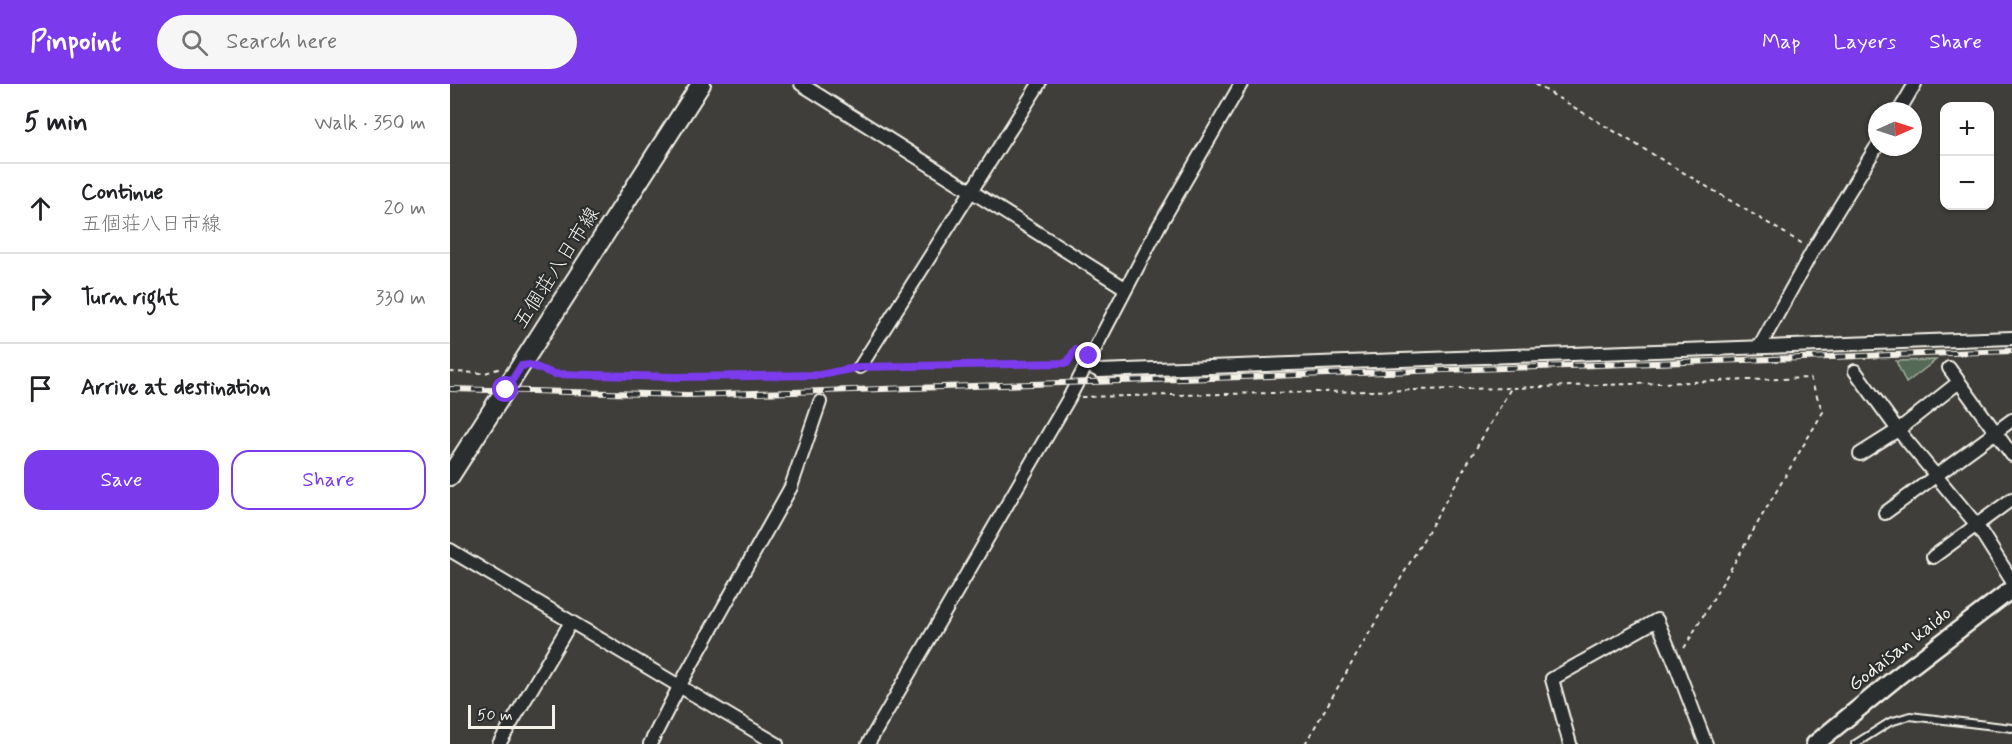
<!DOCTYPE html>
<meta charset="utf-8">
<style>
:root{--surface:#fff;--page:#f6f6f6;--text:#202124;--muted:#757577;--line:#e0e0e0;--accent:#7c3aed}
body{margin:0;font-family:Mynerve,"Klee One",sans-serif;background:var(--page);color:var(--text)}
.controls{position:absolute;right:18px;top:18px;display:grid;overflow:hidden;border-radius:12px;box-shadow:0 2px 4px #0004}
.controls button{width:54px;height:54px;display:grid;place-items:center;padding:0;border:0;border-bottom:2px solid var(--line);background:var(--surface);color:var(--text);font:30px sans-serif}
.compass{position:absolute;left:1418px;top:18px;width:54px;height:54px;border-radius:50%;background:var(--surface);box-shadow:0 2px 4px #0004;rotate:87deg}
.scale{position:absolute;left:18px;bottom:15px;width:87px;box-sizing:border-box;padding-left:6px;border:3px solid #f4f1e8;border-top:0;font-size:16px;line-height:21px;white-space:nowrap;color:#f4f1e8;-webkit-text-stroke:4px #2a2d2e;paint-order:stroke}
.stop{position:absolute;width:18px;height:18px;margin:-14px;border:4px solid #7c3aed;border-radius:50%;background:#fff}
.stop.end{background:#7c3aed;border-color:#fff;box-shadow:0 2px 6px #0008}
.list{margin:0;padding:0;list-style:none}
h2{display:flex;justify-content:space-between;align-items:center;height:78px;margin:0;padding:0 24px;font-size:26px}
h2 small{font-size:20px;font-weight:400;color:var(--muted)}
.list li{display:grid;grid-template-columns:39px 1fr auto;gap:18px;align-items:center;box-sizing:border-box;height:90px;padding:0 24px;border-top:2px solid var(--line)}
.list b{display:block;font-size:22px;white-space:nowrap}
.list p{margin:0;font-size:20px;white-space:nowrap;color:var(--muted)}
.list em{font-size:20px;font-style:normal;color:var(--muted)}
.actions{display:flex;gap:12px;padding:18px 24px}
.actions a{flex:1;padding:14px 0;border:2px solid var(--accent);border-radius:18px;text-align:center;font-size:21px;color:var(--accent)}
.actions .main{background:var(--accent);color:#fff}
.icon{flex:none;width:33px;height:33px;fill:none;stroke:currentColor;stroke-width:2;stroke-linecap:round;stroke-linejoin:round}
.map{position:relative;flex:none;width:1562px;height:660px;overflow:hidden}
header{display:flex;align-items:center;gap:36px;box-sizing:border-box;height:84px;padding:0 30px;background:var(--accent);color:#fff}
header strong{font-size:28px}
nav{display:flex;gap:33px;margin-inline-start:auto;font-size:21px}
.search{width:420px;height:54px;background:var(--page);display:flex;align-items:center;gap:15px;box-sizing:border-box;padding:0 21px;border-radius:33px;color:var(--muted);font-size:22px}
main{display:flex}
aside{flex:1;background:var(--surface)}
.map>svg:first-child{display:block}
.green{fill:#556b57;stroke:#a4aea0;stroke-width:1.5}
.lines{fill:none;stroke-linecap:round;stroke-linejoin:round}
.service-casing{stroke:#f4f1e8;stroke-width:10}
.minor-casing{stroke:#f4f1e8;stroke-width:16}
.tertiary-casing{stroke:#f4f1e8;stroke-width:21}
.secondary-casing{stroke:#f4f1e8;stroke-width:22}
.path{stroke:#f4f1e8;stroke-width:2;stroke-dasharray:4.5 4.5;stroke-linecap:butt}
.service{stroke:#2a2d2e;stroke-width:6}
.minor{stroke:#2a2d2e;stroke-width:12}
.tertiary{stroke:#2a2d2e;stroke-width:16}
.secondary{stroke:#2a2d2e;stroke-width:18}
.rail-casing{stroke:#f4f1e8;stroke-width:6}
.rail{stroke:#2a2d2e;stroke-width:4;stroke-dasharray:11;stroke-linecap:butt}
.route{stroke:#7c3aed;stroke-width:8}
.labels{text-anchor:middle;dominant-baseline:central;stroke-width:4.5;stroke-linejoin:round;paint-order:stroke}
.street-label{font-size:20px;fill:#f4f1e8;stroke:#2a2d2e}
</style>
<header>
<strong>Pinpoint</strong>
<div class="search"><svg class="icon" aria-label="search" viewBox="0 0 24 24"><circle cx="10" cy="10" r="6"/><path d="M15 15l6 6"/></svg>Search here</div>
<nav><a>Map</a><a>Layers</a><a>Share</a></nav>
</header>
<main>
<aside>
<h2>5 min<small>Walk · 350 m</small></h2>
<ul class="list">
<li><svg class="icon" aria-label="ahead" viewBox="0 0 24 24"><path d="M12 20V5M6 11l6-6 6 6"/></svg><div><b>Continue</b><p>五個荘八日市線</p></div><em>20 m</em></li>
<li><svg class="icon" aria-label="right" viewBox="0 0 24 24"><path d="M7 20v-9h11M14 6l5 5-5 5"/></svg><div><b>Turn right</b></div><em>330 m</em></li>
<li><svg class="icon" aria-label="arrive" viewBox="0 0 24 24"><path d="M6 21V4h12l-3 4 3 4H6"/></svg><div><b>Arrive at destination</b></div></li>
</ul>
<div class="actions"><a class="main">Save</a><a>Share</a></div>
</aside>
<div class="map">
<svg width="1562" height="660" viewBox="0 0 1562 660">
<rect width="100%" height="100%" fill="#3f3e3a"/>
<filter id="ink" filterUnits="userSpaceOnUse"><feTurbulence type="fractalNoise" baseFrequency=".0167" numOctaves="2"/><feDisplacementMap in="SourceGraphic" scale="12" xChannelSelector="R" yChannelSelector="G"/><feConvolveMatrix kernelMatrix="1 2 1 2 8 2 1 2 1" color-interpolation-filters="sRGB"/></filter>
<g filter="url(#ink)">
<polygon class="green" points="1486,276 1456,299 1446,277"/>
<g class="lines">
<defs>
<polyline id="service" points="1405,660 1440,638 1460,632 1562,644"/>
<g id="minor">
<polyline points="351,0 675,204"/>
<polyline points="1449,27 1465,0"/>
<polyline points="1310,262 1363,166 1427,62"/>
<polyline points="636,280 649,287 1562,254"/>
<polyline points="410,283 589,0"/>
<polyline points="1499,284 1562,371"/>
<polyline points="1405,287 1448,346 1526,440 1562,497"/>
<polyline points="1410,370 1448,346 1509,298"/>
<polyline points="1435,429 1562,336"/>
<polyline points="0,466 327,660"/>
<polyline points="1483,473 1562,415"/>
<polyline points="49,660 121,538"/>
<polyline points="200,660 230,601 341,403 370,318"/>
<polyline points="418,660 619,314 709,142 791,0"/>
<polyline points="1120,660 1102,595 1207,536 1225,579 1256,660"/>
</g>
<polyline id="tertiary" points="1365,660 1447,593 1562,505"/>
<polyline id="secondary" points="0,392 251,0"/>
</defs>
<use href="#service" class="service-casing"/>
<use href="#minor" class="minor-casing"/>
<use href="#tertiary" class="tertiary-casing"/>
<use href="#secondary" class="secondary-casing"/>
<g class="path">
<polyline points="1085,0 1353,160"/>
<polyline points="86,283 104,290 226,293 370,291 400,285"/>
<polyline points="423,283 617,279 625,266 631,268"/>
<polyline points="0,288 35,289 51,284"/>
<polyline points="631,313 1061,304 1360,294 1373,328 1233,566"/>
<polyline points="855,660 1061,304"/>
</g>
<use href="#service" class="service"/>
<use href="#minor" class="minor"/>
<use href="#tertiary" class="tertiary"/>
<use href="#secondary" class="secondary"/>
<defs>
<polyline id="rail" points="0,305 237,311 343,308 1562,267"/>
</defs>
<use href="#rail" class="rail-casing"/>
<use href="#rail" class="rail"/>
</g>
</g>
<g class="lines" filter="url(#ink)">
<polyline class="route" points="56,306 71,282 80,281 104,290 226,293 370,291 410,283 617,279 625,266 639,272"/>
</g>
<g class="labels">
<g class="street-label">
<text transform="translate(107 184) rotate(-57)">五個荘八日市線</text>
<text transform="translate(1450 565) rotate(-38)">Godaisan kaido</text>
</g>
</g>
</svg>
<div class="controls">
<button>+</button>
<button>−</button>
</div>
<svg class="compass" viewBox="-18 -18 36 36"><path d="M0-13l5 13h-10z" fill="#e53935"/><path d="M0 13l5-13h-10z" fill="#757577"/></svg>
<div class="scale">50 m</div>
<div class="stop" style="left:56px;top:306px"></div>
<div class="stop end" style="left:639px;top:272px"></div>
</div>
</main>
